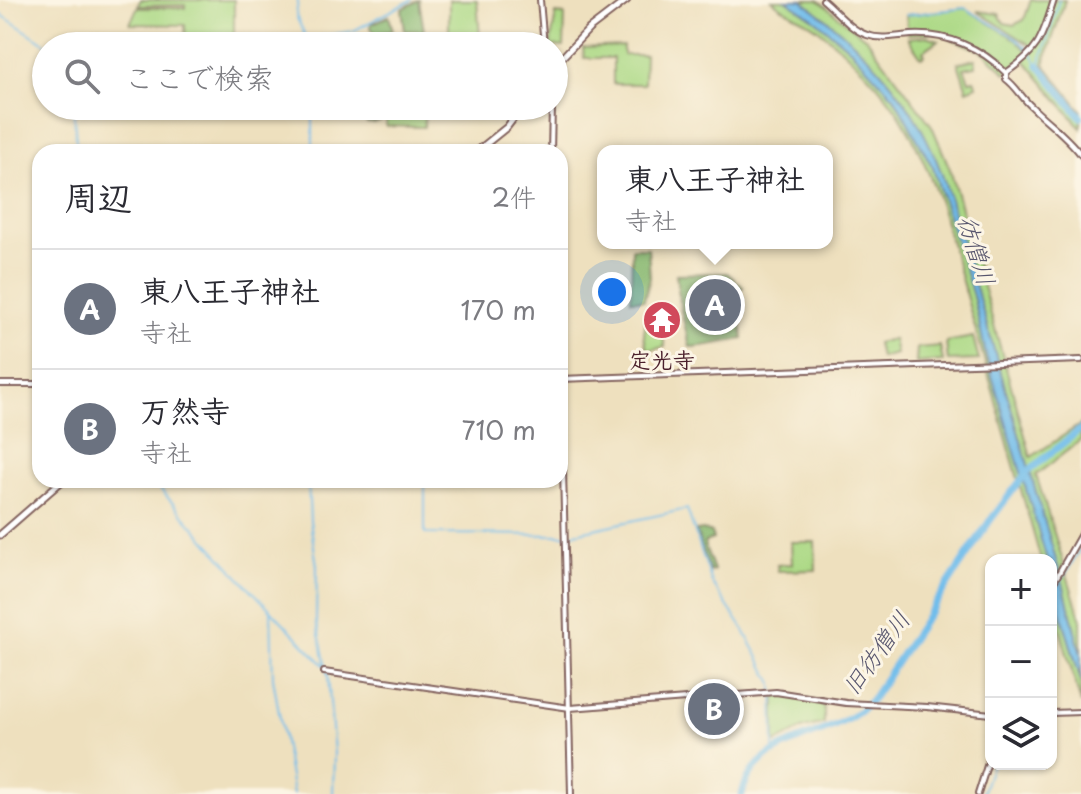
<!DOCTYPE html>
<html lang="ja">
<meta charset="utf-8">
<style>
:root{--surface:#fff;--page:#f7f7f7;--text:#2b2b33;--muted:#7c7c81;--line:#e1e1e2;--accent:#111827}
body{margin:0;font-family:"Playpen Sans","Klee One",sans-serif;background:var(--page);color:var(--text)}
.controls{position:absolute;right:24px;bottom:24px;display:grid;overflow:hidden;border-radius:16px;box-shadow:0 2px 6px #0004}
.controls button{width:72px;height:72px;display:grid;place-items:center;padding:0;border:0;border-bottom:2px solid var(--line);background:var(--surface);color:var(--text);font:40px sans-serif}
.you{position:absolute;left:612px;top:292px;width:28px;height:28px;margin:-20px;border:6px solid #fff;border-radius:50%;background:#1a73e8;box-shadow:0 0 0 12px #1a73e833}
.badge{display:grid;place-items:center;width:52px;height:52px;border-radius:50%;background:var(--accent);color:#fff;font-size:26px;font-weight:700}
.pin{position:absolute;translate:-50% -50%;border:4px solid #fff;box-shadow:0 2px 8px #0006}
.popup{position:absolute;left:597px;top:145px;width:236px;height:104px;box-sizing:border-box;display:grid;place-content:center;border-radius:16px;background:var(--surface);filter:drop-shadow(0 2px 6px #0005);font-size:26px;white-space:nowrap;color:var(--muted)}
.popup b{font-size:30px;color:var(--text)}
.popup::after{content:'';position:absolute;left:50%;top:100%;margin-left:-16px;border:16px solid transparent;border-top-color:var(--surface)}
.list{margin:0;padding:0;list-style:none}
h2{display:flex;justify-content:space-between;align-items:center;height:104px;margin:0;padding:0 32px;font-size:34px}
h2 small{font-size:26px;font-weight:400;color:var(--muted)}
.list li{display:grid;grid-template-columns:52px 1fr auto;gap:24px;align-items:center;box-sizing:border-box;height:120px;padding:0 32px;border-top:2px solid var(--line)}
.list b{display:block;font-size:30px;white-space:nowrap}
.list p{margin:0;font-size:26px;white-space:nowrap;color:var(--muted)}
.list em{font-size:26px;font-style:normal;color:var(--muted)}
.icon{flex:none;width:44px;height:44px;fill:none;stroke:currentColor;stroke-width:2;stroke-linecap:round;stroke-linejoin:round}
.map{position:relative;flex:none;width:1081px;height:794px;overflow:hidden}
.search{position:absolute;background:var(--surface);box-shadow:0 2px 6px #0004;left:32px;top:32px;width:536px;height:88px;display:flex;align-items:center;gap:20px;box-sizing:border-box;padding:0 28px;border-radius:44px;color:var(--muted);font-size:30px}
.panel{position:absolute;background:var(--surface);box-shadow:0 2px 6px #0004;left:32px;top:144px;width:536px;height:344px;border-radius:24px}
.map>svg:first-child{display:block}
.green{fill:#acd985;stroke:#7b7c58;stroke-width:2}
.forest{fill:#89b972;stroke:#6a6c4e;stroke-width:2}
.water{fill:#71bdeb;stroke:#5e6e8b;stroke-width:2}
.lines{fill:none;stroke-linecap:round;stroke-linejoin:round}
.stream{stroke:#71bdeb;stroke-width:2}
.river{stroke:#71bdeb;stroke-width:7}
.tertiary-casing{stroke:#83635e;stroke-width:8}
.secondary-casing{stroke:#83635e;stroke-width:9}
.tertiary{stroke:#fff;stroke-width:4}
.secondary{stroke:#fff;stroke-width:5}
.labels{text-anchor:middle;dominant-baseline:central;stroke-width:6;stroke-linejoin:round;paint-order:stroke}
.poi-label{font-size:22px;font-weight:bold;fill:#4a1f2b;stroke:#fcf5e5}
.water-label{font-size:24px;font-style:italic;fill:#58566e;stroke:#fcf5e5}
</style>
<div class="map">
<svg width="1081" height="794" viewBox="0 0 1081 794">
<rect width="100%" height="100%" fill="#fcf5e5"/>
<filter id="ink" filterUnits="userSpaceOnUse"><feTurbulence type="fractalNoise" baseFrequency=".0125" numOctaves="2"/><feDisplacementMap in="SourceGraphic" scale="16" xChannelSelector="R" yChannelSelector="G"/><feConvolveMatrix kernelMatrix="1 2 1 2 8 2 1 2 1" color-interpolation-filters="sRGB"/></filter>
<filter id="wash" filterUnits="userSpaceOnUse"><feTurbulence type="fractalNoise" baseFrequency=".006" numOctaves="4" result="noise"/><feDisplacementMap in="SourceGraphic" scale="32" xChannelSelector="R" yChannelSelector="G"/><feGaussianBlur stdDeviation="1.8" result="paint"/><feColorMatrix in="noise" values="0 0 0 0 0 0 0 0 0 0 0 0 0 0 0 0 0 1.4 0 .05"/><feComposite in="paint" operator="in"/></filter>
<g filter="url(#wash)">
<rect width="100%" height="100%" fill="#eee0be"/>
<g class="green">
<polygon points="140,0 234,0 234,46 186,46 185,25 130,24 137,8 185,8 185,5 138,6"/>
<polygon points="449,0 477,0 480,38 449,41"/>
<path d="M772 0H818L867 39 932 126 950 169 1031 457 1081 424V440L1036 475 1081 620V704L1051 597V560H1041L938 197C909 118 883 82 818 29 804 18 784 12 772 0Z"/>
<polygon points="1031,0 1048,0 1050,5 1054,0 1065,0 1044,64 1081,110 1081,128 1024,59 1006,73 984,52 935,32 908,34 906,15 965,8 1017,40 1030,54 1035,48 977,11 999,14 1004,23 1014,25 1024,20"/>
<polygon points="556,14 565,15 564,47 550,46"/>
<polygon points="927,36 939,40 923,51 925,55 921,57 908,38"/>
<polygon points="623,46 623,55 645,55 644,84 613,84 613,58 584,58 583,48"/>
<polygon points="975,59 976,66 964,68 969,81 974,80 977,86 967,90 958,63"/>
<polygon points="387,106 425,106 424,127 386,126"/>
<polygon points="655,317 655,324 661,327 665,347 647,350 644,335 646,318"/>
<polygon points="973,337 979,360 948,361 946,342"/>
<polygon points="893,339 896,354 880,358 877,343"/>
<polygon points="940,346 943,361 916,363 917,348"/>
<polygon points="791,542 815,542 816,570 778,571 777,565 792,564"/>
<polygon points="775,694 824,702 824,723 804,728 775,743"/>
</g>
<g class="forest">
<polygon points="419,0 424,31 405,31 402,9"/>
<polygon points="389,16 393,31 375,33 371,28 371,24"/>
<polygon points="367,106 385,106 387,118 374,123 367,123 362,114"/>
<polygon points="632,248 648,248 650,278 644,300 631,300"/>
<path d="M727 273 743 287 735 296 740 310 743 339C724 341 708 347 690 347L681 310 676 274Z"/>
<polygon points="703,530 711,533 713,539 705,542 705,546 714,570 710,572 696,531"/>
</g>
<path class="water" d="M786 0H802C811 8 822 15 831 23 886 69 922 115 945 183L1064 587 1081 654V681L1051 579V560H1047L986 356 974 299 933 168 894 97 852 51 817 21Z"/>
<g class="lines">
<g class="stream">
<polyline points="298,0 296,16 310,46"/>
<polyline points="0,14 49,46"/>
<polyline points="906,15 965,8 1016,38 1030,51 1039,65"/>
<polyline points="306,39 353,31 412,0"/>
<polyline points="1040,64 1059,0"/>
<polyline points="73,106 77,152"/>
<polyline points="313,106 313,152"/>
<polyline points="152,480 237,575 324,665"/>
<polyline points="308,480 310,521 317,566 316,620 328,676 334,753 333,794"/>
<polyline points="425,480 425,534 566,535 687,509 712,583 743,629 773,683 774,750"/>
<polyline points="1062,580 1081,547"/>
<polyline points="1051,601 1055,593"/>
<polyline points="271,612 273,678 293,794"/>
<polyline points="982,794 992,764"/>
</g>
<g class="river">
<polyline points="1039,65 1081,117"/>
<path d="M742 794C755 740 817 741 856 714 863 710 869 702 874 696L989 522 1027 472 1081 429"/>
</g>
</g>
</g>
<g filter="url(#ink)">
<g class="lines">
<defs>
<g id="tertiary">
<polyline points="540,0 544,46"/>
<path d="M823 0C836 11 851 30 867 35 881 40 896 36 911 35 946 33 981 47 1006 73V79C1016 86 1022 98 1031 106 1048 123 1067 136 1081 155"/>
<path d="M1006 73C1040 49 1042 38 1054 0"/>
<polyline points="551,152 552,106"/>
<polyline points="560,348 571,794"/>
<polyline points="560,379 1081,360"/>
<polyline points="0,384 40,384"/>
<polyline points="1051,587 1081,534"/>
<polyline points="324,672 570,708 776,692 846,703 927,707 991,714"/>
<polyline points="1051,713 1081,712"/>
<polyline points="978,794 991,753"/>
</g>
<g id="secondary">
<polyline points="554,66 589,29 627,0"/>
<polyline points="476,152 507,127 523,106"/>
<polyline points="0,535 63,480"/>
</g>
</defs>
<use href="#tertiary" class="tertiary-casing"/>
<use href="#secondary" class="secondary-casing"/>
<use href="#tertiary" class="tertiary"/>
<use href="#secondary" class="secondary"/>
</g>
</g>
<defs>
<symbol id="temple-disc" viewBox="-11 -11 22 22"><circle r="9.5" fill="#d1495b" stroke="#fcf5e5"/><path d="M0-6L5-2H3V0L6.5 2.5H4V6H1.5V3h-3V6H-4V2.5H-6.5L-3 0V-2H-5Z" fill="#fff"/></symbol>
</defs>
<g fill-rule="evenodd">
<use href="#temple-disc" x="640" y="298" width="44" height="44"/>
</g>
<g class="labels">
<g class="poi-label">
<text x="662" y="358">定光寺</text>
</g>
<g class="water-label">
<text transform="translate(978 250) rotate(73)">彷僧川</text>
<text transform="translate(875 652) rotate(-54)">旧彷僧川</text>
</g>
</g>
</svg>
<div class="controls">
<button>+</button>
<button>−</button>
<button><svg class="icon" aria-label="layers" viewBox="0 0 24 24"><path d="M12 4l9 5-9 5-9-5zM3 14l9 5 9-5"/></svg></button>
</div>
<div class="you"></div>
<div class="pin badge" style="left:715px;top:305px;background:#6b7280">A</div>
<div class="popup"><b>東八王子神社</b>寺社</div>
<div class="pin badge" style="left:714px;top:709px;background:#6b7280">B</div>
<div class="search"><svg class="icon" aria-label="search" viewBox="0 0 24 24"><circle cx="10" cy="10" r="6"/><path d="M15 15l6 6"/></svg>ここで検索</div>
<section class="panel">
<h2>周辺<small>2件</small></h2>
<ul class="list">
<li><span class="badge" style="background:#6b7280">A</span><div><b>東八王子神社</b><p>寺社</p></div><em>170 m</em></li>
<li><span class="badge" style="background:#6b7280">B</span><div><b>万然寺</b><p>寺社</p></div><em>710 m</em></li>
</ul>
</section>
</div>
